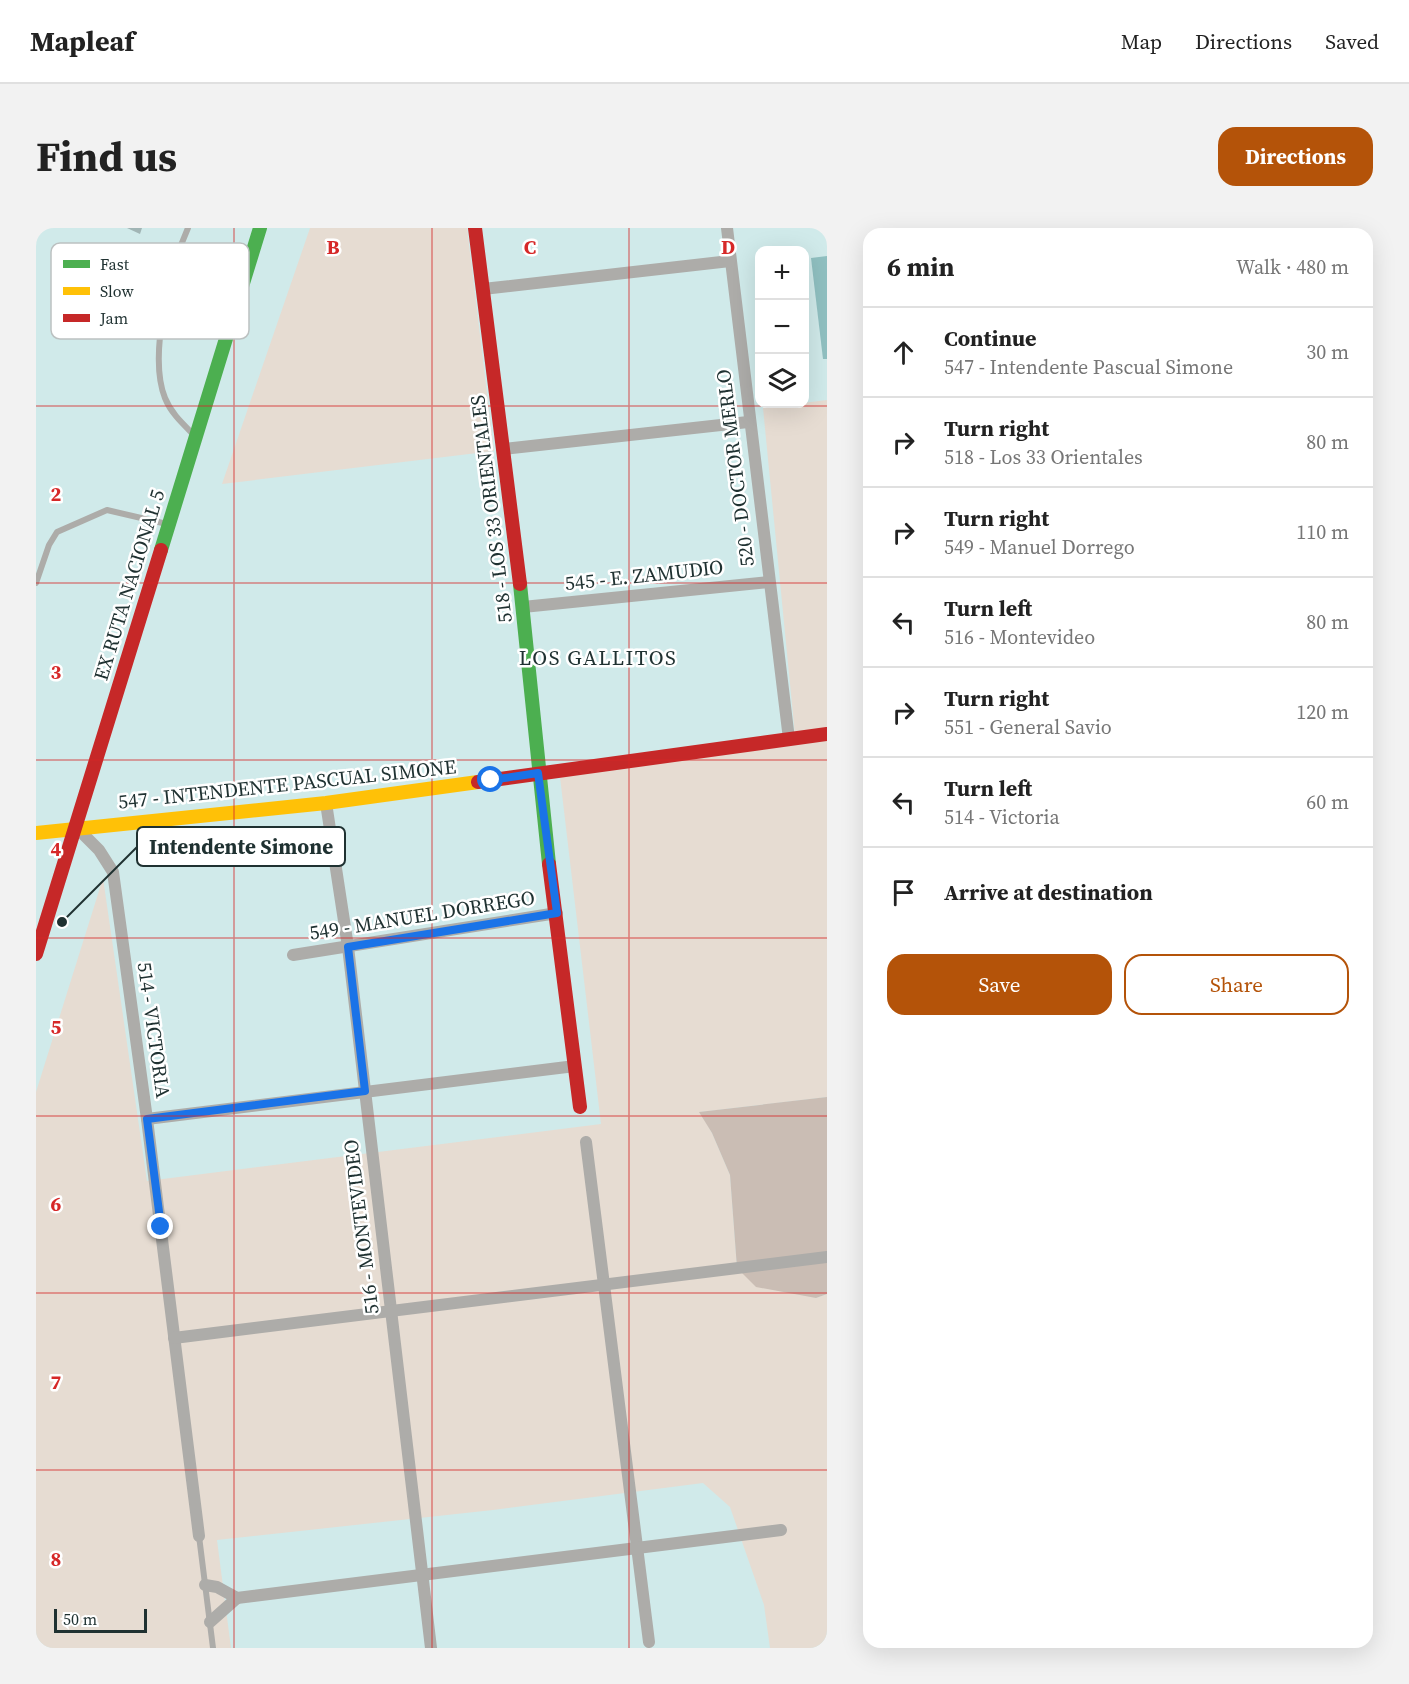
<!DOCTYPE html>
<meta charset="utf-8">
<style>
:root{--surface:#fff;--page:#f2f2f2;--text:#222;--muted:#767676;--line:#e0e0e0;--accent:#b45309}
body{margin:0;font-family:"Source Serif 4",serif;background:var(--page);color:var(--text)}
.controls{position:absolute;right:18px;top:18px;display:grid;overflow:hidden;border-radius:12px;box-shadow:0 6px 24px #0002}
.controls button{width:54px;height:54px;display:grid;place-items:center;padding:0;border:0;border-bottom:2px solid var(--line);background:var(--surface);color:var(--text);font:30px sans-serif}
.scale{position:absolute;left:18px;bottom:15px;width:93px;box-sizing:border-box;padding-left:6px;border:3px solid #1f3131;border-top:0;font-size:16px;line-height:21px;white-space:nowrap;color:#1f3131;-webkit-text-stroke:4px #fff;paint-order:stroke}
.stop{position:absolute;width:18px;height:18px;margin:-14px;border:4px solid #1a73e8;border-radius:50%;background:#fff}
.stop.end{background:#1a73e8;border-color:#fff;box-shadow:0 2px 6px #0008}
.list{margin:0;padding:0;list-style:none}
h2{display:flex;justify-content:space-between;align-items:center;height:78px;margin:0;padding:0 24px;font-size:26px}
h2 small{font-size:20px;font-weight:400;color:var(--muted)}
.list li{display:grid;grid-template-columns:39px 1fr auto;gap:18px;align-items:center;box-sizing:border-box;height:90px;padding:0 24px;border-top:2px solid var(--line)}
.list b{display:block;font-size:22px;white-space:nowrap}
.list p{margin:0;font-size:20px;white-space:nowrap;color:var(--muted)}
.list em{font-size:20px;font-style:normal;color:var(--muted)}
.actions{display:flex;gap:12px;padding:18px 24px}
.actions a{flex:1;padding:14px 0;border:2px solid var(--accent);border-radius:18px;text-align:center;font-size:21px;color:var(--accent)}
.actions .main{background:var(--accent);color:#fff}
.icon{flex:none;width:33px;height:33px;fill:none;stroke:currentColor;stroke-width:2;stroke-linecap:round;stroke-linejoin:round}
.map{position:relative;flex:none;width:791px;height:1420px;overflow:hidden;border-radius:18px}
header{display:flex;align-items:center;gap:36px;box-sizing:border-box;height:84px;padding:0 30px;background:var(--surface);border-bottom:2px solid var(--line)}
header strong{font-size:28px}
nav{display:flex;gap:33px;margin-inline-start:auto;font-size:21px}
.intro{display:flex;align-items:center;justify-content:space-between;box-sizing:border-box;height:144px;padding:0 36px}
h1{margin:0;font-size:42px}
.button{padding:15px 27px;border-radius:18px;background:var(--accent);color:#fff;font-size:21px;font-weight:700}
main{display:flex;gap:36px;padding:0 36px}
aside{flex:1;background:var(--surface);border-radius:18px;box-shadow:0 6px 24px #0002}
.map>svg:first-child{display:block}
.green{fill:#e6dcd2}
.forest{fill:#cabdb4}
.water{fill:#90c0c1}
.lines{fill:none;stroke-linecap:round;stroke-linejoin:round}
.lane{stroke:#adaca9;stroke-width:6}
.street{stroke:#adaca9;stroke-width:12}
.fast{stroke:#4caf50;stroke-width:14}
.slow{stroke:#ffc107;stroke-width:14}
.jam{stroke:#c62828;stroke-width:14}
.wall{fill:#a1b5b5}
.route{stroke:#1a73e8;stroke-width:8}
.grid{fill:none;stroke:#d62828;stroke-width:1.5;stroke-opacity:0.55}
.labels{text-anchor:middle;dominant-baseline:central;stroke-width:5;stroke-linejoin:round;paint-order:stroke}
.street-label{font-size:20px;fill:#1f3131;stroke:#fff}
.neighbourhood-label{font-size:21px;letter-spacing:1.5px;fill:#1f3131;stroke:#fff}
.key{fill:#fff;stroke:#bcc1c1;stroke-width:1.5}
.key-label{font-size:16px;fill:#1f3131}
.grid-label{font-size:20px;text-anchor:middle;font-weight:bold;fill:#d62828;stroke:#fff;stroke-width:5;stroke-linejoin:round;paint-order:stroke}
.leader{fill:none;stroke:#1f3131;stroke-width:2}
.callout-dot{fill:#1f3131;stroke:#fff;stroke-width:2}
.callout{fill:#fff;stroke:#1f3131;stroke-width:2}
.callout-label{font-size:21px;text-anchor:middle;font-weight:bold;fill:#1f3131}
</style>
<header>
<strong>Mapleaf</strong>
<nav><a>Map</a><a>Directions</a><a>Saved</a></nav>
</header>
<div class="intro"><h1>Find us</h1><a class="button">Directions</a></div>
<main>
<div class="map">
<svg width="791" height="1420" viewBox="0 0 791 1420">
<rect width="100%" height="100%" fill="#d0eaea"/>
<g class="green">
<polygon points="274,0 431,0 458,223 186,256"/>
<polygon points="791,172 791,869 664,884 676,905 694,947 701,1040 780,1070 791,1066 791,1420 734,1420 728,1377 694,1279 667,1255 457,1282 181,1312 195,1420 0,1420 0,864 67,650 111,953 565,896 524,549 760,517 727,180"/>
</g>
<polygon class="forest" points="791,869 791,1066 780,1070 720,1059 701,1040 694,947 676,905 663,884"/>
<polygon class="water" points="791,28 791,131 787,131 775,30"/>
<g class="lines">
<g class="lane">
<path d="M152 0C134 41 112 128 129 170 135 185 146 195 157 206"/>
<polyline points="0,355 13,317 21,304 71,282 131,296"/>
<polyline points="163,1308 177,1420"/>
</g>
<g class="street">
<polyline points="691,0 753,511"/>
<polyline points="447,61 694,33"/>
<polyline points="467,221 712,194"/>
<polyline points="487,379 732,354"/>
<polyline points="290,575 312,719 395,1420"/>
<polyline points="40,599 63,622 77,644 111,891 163,1308"/>
<polyline points="257,727 521,685"/>
<polyline points="111,891 539,838"/>
<polyline points="550,914 613,1414"/>
<polyline points="138,1110 791,1029"/>
<polyline points="169,1357 181,1359 201,1370 174,1394"/>
<polyline points="201,1370 745,1302"/>
</g>
<g class="fast">
<polyline points="125,322 224,0"/>
<polyline points="484,356 513,636"/>
</g>
<polyline class="slow" points="0,605 290,575 442,554"/>
<g class="jam">
<polyline points="439,0 484,356"/>
<polyline points="442,554 791,506"/>
<polyline points="513,636 544,879"/>
<polyline points="0,726 125,322"/>
</g>
</g>
<g class="wall">
<polygon points="91,0 106,0 104,6"/>
<polygon points="100,20 131,30 122,56 91,47"/>
<polygon points="55,27 82,56 79,64 54,57 52,35"/>
</g>
<g class="lines">
<polyline class="route" points="125,999 111,891 329,863 312,719 521,685 502,545 455,552"/>
</g>
<path class="grid" d="M198 0V1420M396 0V1420M593 0V1420M0 178H791M0 355H791M0 532H791M0 710H791M0 888H791M0 1065H791M0 1242H791"/>
<g class="labels">
<g class="street-label">
<text transform="translate(699 240) rotate(-97)">520 - DOCTOR MERLO</text>
<text transform="translate(455 281) rotate(-97)">518 - LOS 33 ORIENTALES</text>
<text transform="translate(608 347) rotate(-6)">545 - E. ZAMUDIO</text>
<text transform="translate(93 357) rotate(-73)">EX RUTA NACIONAL 5</text>
<text transform="translate(251 556) rotate(-6)">547 - INTENDENTE PASCUAL SIMONE</text>
<text transform="translate(386 687) rotate(-9)">549 - MANUEL DORREGO</text>
<text transform="translate(118 802) rotate(82)">514 - VICTORIA</text>
<text transform="translate(325 999) rotate(-97)">516 - MONTEVIDEO</text>
</g>
<g class="neighbourhood-label">
<text x="562" y="429">LOS GALLITOS</text>
</g>
</g>
<rect x="15" y="15" width="198" height="96" rx="9" class="key"/>
<rect x="27" y="32" width="27" height="8" fill="#4caf50"/>
<rect x="27" y="59" width="27" height="8" fill="#ffc107"/>
<rect x="27" y="86" width="27" height="8" fill="#c62828"/>
<g class="key-label">
<text x="64" y="42">Fast</text>
<text x="64" y="69">Slow</text>
<text x="64" y="96">Jam</text>
</g>
<g class="grid-label">
<text x="297" y="26">B</text>
<text x="494" y="26">C</text>
<text x="692" y="26">D</text>
<text x="20" y="273">2</text>
<text x="20" y="451">3</text>
<text x="20" y="628">4</text>
<text x="20" y="806">5</text>
<text x="20" y="983">6</text>
<text x="20" y="1161">7</text>
<text x="20" y="1338">8</text>
</g>
<path class="leader" d="M26 694L101 619"/>
<circle class="callout-dot" cx="26" cy="694" r="6"/>
<rect class="callout" x="101" y="599" width="208" height="39" rx="6"/>
<g class="callout-label">
<text x="205" y="626">Intendente Simone</text>
</g>
</svg>
<div class="controls">
<button>+</button>
<button>−</button>
<button><svg class="icon" aria-label="layers" viewBox="0 0 24 24"><path d="M12 4l9 5-9 5-9-5zM3 14l9 5 9-5"/></svg></button>
</div>
<div class="scale">50 m</div>
<div class="stop" style="left:455px;top:552px"></div>
<div class="stop end" style="left:125px;top:999px"></div>
</div>
<aside>
<h2>6 min<small>Walk · 480 m</small></h2>
<ul class="list">
<li><svg class="icon" aria-label="ahead" viewBox="0 0 24 24"><path d="M12 20V5M6 11l6-6 6 6"/></svg><div><b>Continue</b><p>547 - Intendente Pascual Simone</p></div><em>30 m</em></li>
<li><svg class="icon" aria-label="right" viewBox="0 0 24 24"><path d="M7 20v-9h11M14 6l5 5-5 5"/></svg><div><b>Turn right</b><p>518 - Los 33 Orientales</p></div><em>80 m</em></li>
<li><svg class="icon" aria-label="right" viewBox="0 0 24 24"><path d="M7 20v-9h11M14 6l5 5-5 5"/></svg><div><b>Turn right</b><p>549 - Manuel Dorrego</p></div><em>110 m</em></li>
<li><svg class="icon" aria-label="left" viewBox="0 0 24 24"><path d="M17 20v-9H6M10 6l-5 5 5 5"/></svg><div><b>Turn left</b><p>516 - Montevideo</p></div><em>80 m</em></li>
<li><svg class="icon" aria-label="right" viewBox="0 0 24 24"><path d="M7 20v-9h11M14 6l5 5-5 5"/></svg><div><b>Turn right</b><p>551 - General Savio</p></div><em>120 m</em></li>
<li><svg class="icon" aria-label="left" viewBox="0 0 24 24"><path d="M17 20v-9H6M10 6l-5 5 5 5"/></svg><div><b>Turn left</b><p>514 - Victoria</p></div><em>60 m</em></li>
<li><svg class="icon" aria-label="arrive" viewBox="0 0 24 24"><path d="M6 21V4h12l-3 4 3 4H6"/></svg><div><b>Arrive at destination</b></div></li>
</ul>
<div class="actions"><a class="main">Save</a><a>Share</a></div>
</aside>
</main>
